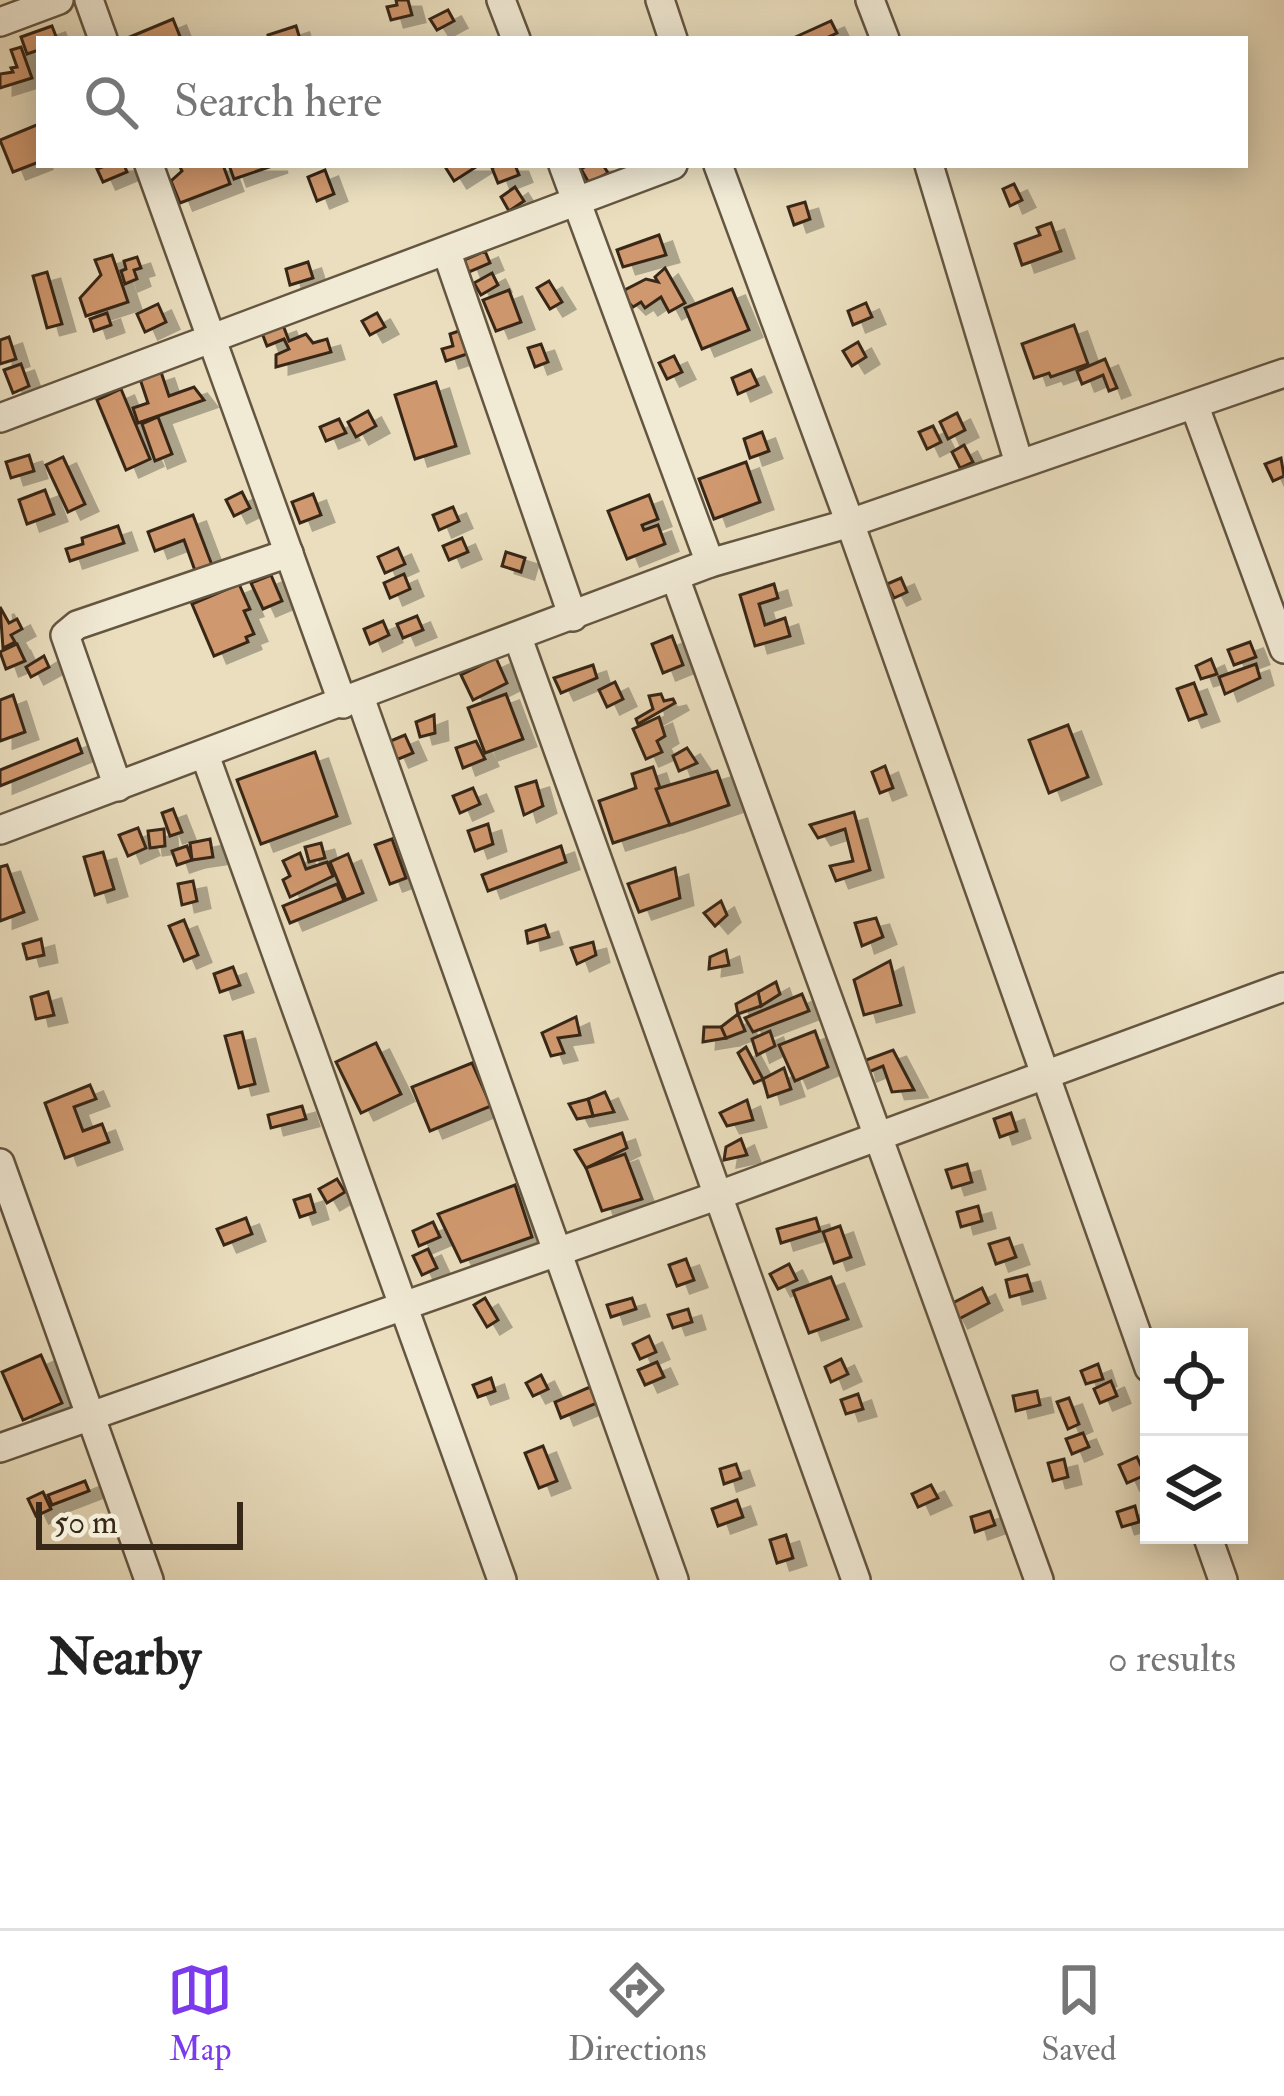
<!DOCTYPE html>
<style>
:root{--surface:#fff;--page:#f2f2f2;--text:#222;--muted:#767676;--line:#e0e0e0;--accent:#7c3aed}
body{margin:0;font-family:"IM FELL Double Pica",serif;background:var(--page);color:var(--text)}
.controls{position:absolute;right:36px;bottom:36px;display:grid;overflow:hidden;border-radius:0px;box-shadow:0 6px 30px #0003}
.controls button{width:108px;height:108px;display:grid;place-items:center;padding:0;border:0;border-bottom:3px solid var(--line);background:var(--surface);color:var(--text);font:60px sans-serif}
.scale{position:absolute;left:36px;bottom:30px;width:207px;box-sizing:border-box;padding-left:12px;border:6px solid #382817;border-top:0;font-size:33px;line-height:42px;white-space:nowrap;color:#382817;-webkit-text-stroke:9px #f1ead5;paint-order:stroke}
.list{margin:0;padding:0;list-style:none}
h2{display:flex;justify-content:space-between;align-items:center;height:156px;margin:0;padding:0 48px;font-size:51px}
h2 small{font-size:39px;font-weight:400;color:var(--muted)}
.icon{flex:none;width:66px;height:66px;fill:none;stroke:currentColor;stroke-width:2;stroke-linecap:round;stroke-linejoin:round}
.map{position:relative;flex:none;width:1284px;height:1580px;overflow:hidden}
.search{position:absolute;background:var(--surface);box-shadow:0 6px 30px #0003;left:36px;right:36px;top:36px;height:132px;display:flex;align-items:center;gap:30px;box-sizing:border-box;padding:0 42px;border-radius:0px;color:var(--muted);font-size:45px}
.sheet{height:348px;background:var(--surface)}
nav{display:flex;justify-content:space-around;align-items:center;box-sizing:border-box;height:168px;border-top:3px solid var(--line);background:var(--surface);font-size:33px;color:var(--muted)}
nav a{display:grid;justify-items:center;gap:6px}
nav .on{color:var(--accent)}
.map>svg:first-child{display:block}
.building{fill:#d0986e;stroke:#382817;stroke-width:3;filter:url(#shadow)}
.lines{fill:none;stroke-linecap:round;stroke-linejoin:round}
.minor-casing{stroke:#645641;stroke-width:32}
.minor{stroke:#f1ead5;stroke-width:27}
</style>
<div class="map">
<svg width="1284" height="1580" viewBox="0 0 1284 1580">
<defs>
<filter id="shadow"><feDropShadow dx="13" dy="7" stdDeviation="0" flood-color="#0004"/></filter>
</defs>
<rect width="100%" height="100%" fill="#eadebe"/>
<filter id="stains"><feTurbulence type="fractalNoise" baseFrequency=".00167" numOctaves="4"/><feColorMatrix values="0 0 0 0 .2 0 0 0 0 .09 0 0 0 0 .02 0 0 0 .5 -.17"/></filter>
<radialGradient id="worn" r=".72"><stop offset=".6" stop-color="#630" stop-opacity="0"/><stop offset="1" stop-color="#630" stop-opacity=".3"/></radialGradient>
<g class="building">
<polygon points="396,0 408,0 412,15 391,20 387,7 397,5"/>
<polygon points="448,10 454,21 437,30 430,19"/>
<polygon points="173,19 181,39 125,39"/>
<polygon points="831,21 837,33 824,39 791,39"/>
<polygon points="52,26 57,39 39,39 39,50 27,54 21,37"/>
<polygon points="296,26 300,39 269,39 268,35"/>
<polygon points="21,47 32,78 0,88 0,74 13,72 11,68 17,67 11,50"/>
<polygon points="39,124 39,162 13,172 0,140"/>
<polygon points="107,165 124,165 127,172 103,182 97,169"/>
<polygon points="179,165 223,165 230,184 180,203 171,181 182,171"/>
<polygon points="229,165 275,165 234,179"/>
<polygon points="444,165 479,165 454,181"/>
<polygon points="498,165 515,165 519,175 498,183 492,168"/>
<polygon points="588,165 603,165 608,173 589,183 581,169"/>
<polygon points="325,170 334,194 317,201 308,177"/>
<polygon points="1014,184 1022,200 1010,206 1003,189"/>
<polygon points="515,187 524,201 509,211 501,197"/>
<polygon points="805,202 810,219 794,225 788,207"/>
<polygon points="1051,223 1061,251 1022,265 1015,244 1040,235 1037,228"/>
<polygon points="659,235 666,255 623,267 617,250"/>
<polygon points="485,251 490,263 469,272 464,260"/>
<polygon points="112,255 128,302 86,316 80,298 101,275 95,260"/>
<polygon points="137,257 141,268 134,270 137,279 125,284 121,271 126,269 124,261"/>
<polygon points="308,262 313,278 290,285 286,269"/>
<polygon points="665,268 685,303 669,312 661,297 645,308 641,302 633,307 619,293 646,279 658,282 655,277"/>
<polygon points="47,272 62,324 47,328 33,276"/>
<polygon points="492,273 498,285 481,295 474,283"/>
<polygon points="549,281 562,302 550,309 537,288"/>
<polygon points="732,289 749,330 702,349 685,308"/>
<polygon points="509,290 521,322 496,331 483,300"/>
<polygon points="866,303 872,317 853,325 848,311"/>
<polygon points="158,304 166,322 145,332 137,314"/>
<polygon points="107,313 111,325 94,331 90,319"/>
<polygon points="377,313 385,327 370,335 362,321"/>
<polygon points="283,325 289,341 306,334 313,343 327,339 331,352 276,367 276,355 289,349 284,339 267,346 262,333"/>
<polygon points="1074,325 1088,364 1051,377 1049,373 1034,378 1022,344"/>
<polygon points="459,331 467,354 446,361 442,349 453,346 450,334"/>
<polygon points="9,337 16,359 0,364 0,340"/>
<polygon points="858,342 866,357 852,366 843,351"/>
<polygon points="541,344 548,362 535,367 528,348"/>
<polygon points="674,356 682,372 667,379 659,363"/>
<polygon points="1105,359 1117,388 1109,391 1103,375 1082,384 1077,371"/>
<polygon points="21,364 29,386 13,393 4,370"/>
<polygon points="751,370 758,385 738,394 732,378"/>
<polygon points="161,372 169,396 194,387 204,400 138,423 133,408 148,403 140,379"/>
<polygon points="436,382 456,446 415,459 395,395"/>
<polygon points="121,389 150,459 126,470 97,400"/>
<polygon points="368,411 376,426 356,437 348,422"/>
<polygon points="957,413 965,430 948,439 940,422"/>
<polygon points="158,417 172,454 155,461 142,424"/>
<polygon points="339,419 346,433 326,441 320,427"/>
<polygon points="933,426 941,442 927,449 919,432"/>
<polygon points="762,432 769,451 750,458 744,439"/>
<polygon points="964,445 973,462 960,468 952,452"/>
<polygon points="29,455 34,471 11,478 6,462"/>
<polygon points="63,457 85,504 68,512 46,465"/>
<polygon points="1281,458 1284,476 1273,481 1265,464"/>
<polygon points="746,462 760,502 714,519 699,479"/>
<polygon points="45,490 54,514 27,524 19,500"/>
<polygon points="242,492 250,508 234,516 226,500"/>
<polygon points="313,494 321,515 300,523 292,502"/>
<polygon points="649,495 658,519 642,525 644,530 658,525 665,544 627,559 608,511"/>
<polygon points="453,507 459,521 439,530 433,515"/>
<polygon points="193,515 215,573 198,579 184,540 155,551 148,532"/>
<polygon points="118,526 124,543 70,561 66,549 83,544 82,538"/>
<polygon points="462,538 468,552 449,560 443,546"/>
<polygon points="398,548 405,564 385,573 378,557"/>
<polygon points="506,552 525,558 521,572 502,566"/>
<polygon points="404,574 410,589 390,598 384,583"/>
<polygon points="271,575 282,601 263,609 251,583"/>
<polygon points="901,578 907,592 894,598 887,584"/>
<polygon points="239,584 250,609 244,611 254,634 246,637 248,642 214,656 192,604"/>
<polygon points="774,584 778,598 759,604 765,625 785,618 790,636 755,646 740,595"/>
<polygon points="0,607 9,623 17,619 22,629 11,635 15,642 3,648"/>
<polygon points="417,616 423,630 403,638 397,624"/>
<polygon points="383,621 389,635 370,644 364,629"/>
<polygon points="672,636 683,665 663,673 652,644"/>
<polygon points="1250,642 1256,657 1234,665 1228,650"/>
<polygon points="17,644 25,661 6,669 0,652"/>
<polygon points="44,656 49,667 31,677 26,667"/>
<polygon points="496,658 507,683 473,700 461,675"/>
<polygon points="1211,659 1217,674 1201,679 1196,666"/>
<polygon points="1256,664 1260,678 1225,694 1219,677"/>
<polygon points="593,665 597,678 561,693 554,678"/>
<polygon points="615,682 623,699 607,707 599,690"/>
<polygon points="1194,683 1206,714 1189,720 1177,689"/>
<polygon points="506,694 523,739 485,753 468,708"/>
<polygon points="661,694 664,701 673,699 675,703 638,724 636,719 653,709 649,696"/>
<polygon points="13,695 25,732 0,741 0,700"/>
<polygon points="434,715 435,733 420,737 416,722"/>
<polygon points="659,717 665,736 657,741 662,752 646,759 633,729"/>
<polygon points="1068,725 1088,777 1049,793 1029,740"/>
<polygon points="405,735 413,753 396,760 388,742"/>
<polygon points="77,739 82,753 0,786 0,770"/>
<polygon points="476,741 485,759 463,768 456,748"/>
<polygon points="687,748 697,763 679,771 673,756"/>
<polygon points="315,752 337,816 261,844 237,780"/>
<polygon points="885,766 893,788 880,793 872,772"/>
<polygon points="653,767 672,824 613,843 599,801 636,788 632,774"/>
<polygon points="717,771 729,805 670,825 656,789"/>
<polygon points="536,781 543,806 524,815 516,787"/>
<polygon points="473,788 480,804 460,813 453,796"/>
<polygon points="173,809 182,832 170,836 162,813"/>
<polygon points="854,812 870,870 836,881 830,866 853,861 845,829 818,838 810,825"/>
<polygon points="488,824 493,844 475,851 468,831"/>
<polygon points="138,828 146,848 128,856 119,835"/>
<polygon points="164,829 165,846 150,848 148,831"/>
<polygon points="210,839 213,857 192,860 190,843"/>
<polygon points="392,839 406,878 390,884 375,845"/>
<polygon points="321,843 325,858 309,862 305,847"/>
<polygon points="187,846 192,860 177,865 172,851"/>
<polygon points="561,846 566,862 488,891 482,875"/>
<polygon points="103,852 114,889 95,895 84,857"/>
<polygon points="300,853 306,869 327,862 333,876 290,897 283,880 290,876 283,861"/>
<polygon points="348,854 363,893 346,900 330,862"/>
<polygon points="7,865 24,912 0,921 0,867"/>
<polygon points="675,868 680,898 639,912 628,884"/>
<polygon points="193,881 197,901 182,905 178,884"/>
<polygon points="337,884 344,901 290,923 283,906"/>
<polygon points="721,901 727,915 715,926 704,913"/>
<polygon points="876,918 883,937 862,946 855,923"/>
<polygon points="184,920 198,955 184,961 169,926"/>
<polygon points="545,925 549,937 528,943 526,931"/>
<polygon points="41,939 44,955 27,959 23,944"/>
<polygon points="593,942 596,955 577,964 571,948"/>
<polygon points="726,950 729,965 709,969 710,957"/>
<polygon points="890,961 901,1005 864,1015 854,980"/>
<polygon points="233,967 240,985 220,992 214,974"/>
<polygon points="776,982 780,994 761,1006 758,992"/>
<polygon points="48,992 54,1015 36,1019 31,997"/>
<polygon points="758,992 761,1006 738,1014 736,1004"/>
<polygon points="802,994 809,1011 753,1032 745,1018"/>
<polygon points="738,1014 745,1031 726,1038 721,1027"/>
<polygon points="576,1017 580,1035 558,1038 564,1053 551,1056 542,1033"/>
<polygon points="704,1027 721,1027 726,1038 703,1042"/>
<polygon points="770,1031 775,1046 757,1055 752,1039"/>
<polygon points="815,1031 828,1067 795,1081 779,1045"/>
<polygon points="242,1032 255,1084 239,1088 225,1036"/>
<polygon points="376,1043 401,1094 361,1113 336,1062"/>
<polygon points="746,1047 763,1079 754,1083 738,1053"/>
<polygon points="893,1050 914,1090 892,1092 883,1066 864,1074 861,1062"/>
<polygon points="472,1063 491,1106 430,1131 412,1087"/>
<polygon points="784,1068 791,1089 768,1097 763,1079"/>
<polygon points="90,1085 96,1099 74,1107 83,1131 102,1124 109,1142 65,1158 45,1103"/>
<polygon points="605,1092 614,1112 593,1116 588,1099"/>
<polygon points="588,1099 593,1116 577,1119 569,1104"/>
<polygon points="747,1100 753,1120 727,1126 720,1113"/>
<polygon points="302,1106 306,1119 271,1128 268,1115"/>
<polygon points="1011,1113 1017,1131 1000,1137 994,1119"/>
<polygon points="622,1133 627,1148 586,1168 575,1150"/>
<polygon points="741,1139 747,1155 724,1160 726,1147"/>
<polygon points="625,1154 642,1199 602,1211 586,1168"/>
<polygon points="967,1164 972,1182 952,1188 946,1170"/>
<polygon points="337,1179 345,1192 327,1203 319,1189"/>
<polygon points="515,1185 532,1237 461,1262 438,1214"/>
<polygon points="310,1195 315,1212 300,1217 294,1200"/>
<polygon points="978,1206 982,1221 961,1227 957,1212"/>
<polygon points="246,1218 252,1234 224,1245 217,1229"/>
<polygon points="816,1218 820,1231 781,1243 777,1229"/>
<polygon points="433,1222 440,1237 419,1246 413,1231"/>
<polygon points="840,1226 851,1257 834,1263 823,1232"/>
<polygon points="1009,1238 1016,1257 996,1264 989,1244"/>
<polygon points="428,1249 437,1268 422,1275 413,1256"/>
<polygon points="686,1259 694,1280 677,1286 669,1265"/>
<polygon points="789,1264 797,1280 778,1289 770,1274"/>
<polygon points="1027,1275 1032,1291 1010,1297 1006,1280"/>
<polygon points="831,1277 848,1319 809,1333 793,1291"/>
<polygon points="982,1288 989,1303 955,1321 947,1306"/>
<polygon points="485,1298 498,1320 487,1327 474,1305"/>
<polygon points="632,1298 636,1309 611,1317 607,1305"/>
<polygon points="688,1309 692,1322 673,1328 668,1315"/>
<polygon points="649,1336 656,1352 640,1359 633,1344"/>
<polygon points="41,1355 62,1403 23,1420 2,1372"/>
<polygon points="841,1359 848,1374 831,1382 825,1367"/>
<polygon points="657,1362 664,1377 645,1385 638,1370"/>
<polygon points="1098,1364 1103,1379 1086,1384 1081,1371"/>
<polygon points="541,1375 548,1389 533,1396 526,1383"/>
<polygon points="491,1378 495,1391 478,1397 473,1385"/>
<polygon points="1111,1381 1117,1396 1100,1403 1094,1389"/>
<polygon points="590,1387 597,1403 561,1418 555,1402"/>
<polygon points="1037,1391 1040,1405 1016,1411 1013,1396"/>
<polygon points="858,1394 863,1409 846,1414 841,1400"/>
<polygon points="1069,1398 1079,1424 1068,1429 1057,1402"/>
<polygon points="1083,1433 1089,1447 1072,1454 1066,1439"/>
<polygon points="543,1446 557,1481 539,1488 525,1453"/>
<polygon points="1137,1457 1145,1475 1127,1483 1119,1465"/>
<polygon points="1064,1459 1068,1477 1053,1481 1048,1463"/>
<polygon points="736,1464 741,1478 724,1484 720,1469"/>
<polygon points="85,1481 89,1491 52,1505 48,1495"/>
<polygon points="931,1485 938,1498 918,1507 912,1494"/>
<polygon points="43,1492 51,1509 36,1516 28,1499"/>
<polygon points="737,1500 743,1517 718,1526 712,1509"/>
<polygon points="1135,1506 1139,1522 1122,1527 1117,1512"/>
<polygon points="990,1511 995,1525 975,1532 971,1517"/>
<polygon points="786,1535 793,1558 777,1563 770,1540"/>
</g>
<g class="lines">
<defs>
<g id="minor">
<polyline points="89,0 103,39"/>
<polyline points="501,0 516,39"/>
<polyline points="660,0 673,39"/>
<polyline points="870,0 885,39"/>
<polyline points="0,22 59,0"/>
<polyline points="149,165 343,704"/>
<polyline points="563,165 710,563"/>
<polyline points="718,165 850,523 1149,1368"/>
<polyline points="929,165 1019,463"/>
<polyline points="447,253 573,617"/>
<polyline points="1195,407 1284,649"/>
<polyline points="0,418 673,165"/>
<polyline points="675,577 1039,1580"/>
<polyline points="518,638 856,1580"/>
<polyline points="360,697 674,1580"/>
<polyline points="205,755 502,1580"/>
<polyline points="118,787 65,635 77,625 289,553"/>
<polyline points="0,830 710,563 850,523 1284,373"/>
<polyline points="0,1163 149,1580"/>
<polyline points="0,1448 719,1195 1284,987"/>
<polyline points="1207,1535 1223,1580"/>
</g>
</defs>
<use href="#minor" class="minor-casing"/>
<use href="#minor" class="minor"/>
</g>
<rect width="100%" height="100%" filter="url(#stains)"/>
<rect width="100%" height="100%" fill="url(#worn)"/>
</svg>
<div class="controls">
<button><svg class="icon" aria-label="locate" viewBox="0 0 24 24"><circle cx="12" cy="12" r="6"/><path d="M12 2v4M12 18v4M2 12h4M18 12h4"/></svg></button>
<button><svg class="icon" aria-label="layers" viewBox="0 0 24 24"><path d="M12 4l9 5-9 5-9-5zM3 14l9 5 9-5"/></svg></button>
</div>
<div class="scale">50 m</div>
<div class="search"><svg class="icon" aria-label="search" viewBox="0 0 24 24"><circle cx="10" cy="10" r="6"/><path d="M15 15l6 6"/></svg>Search here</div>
</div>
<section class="sheet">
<h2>Nearby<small>0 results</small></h2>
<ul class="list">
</ul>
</section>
<nav>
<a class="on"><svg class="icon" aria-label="map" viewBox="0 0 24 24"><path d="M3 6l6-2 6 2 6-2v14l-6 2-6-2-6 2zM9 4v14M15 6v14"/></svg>Map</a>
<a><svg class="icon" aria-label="directions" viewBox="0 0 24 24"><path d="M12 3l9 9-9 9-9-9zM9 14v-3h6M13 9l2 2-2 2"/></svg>Directions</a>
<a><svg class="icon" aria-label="saved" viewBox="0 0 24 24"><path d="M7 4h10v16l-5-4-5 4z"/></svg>Saved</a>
</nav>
